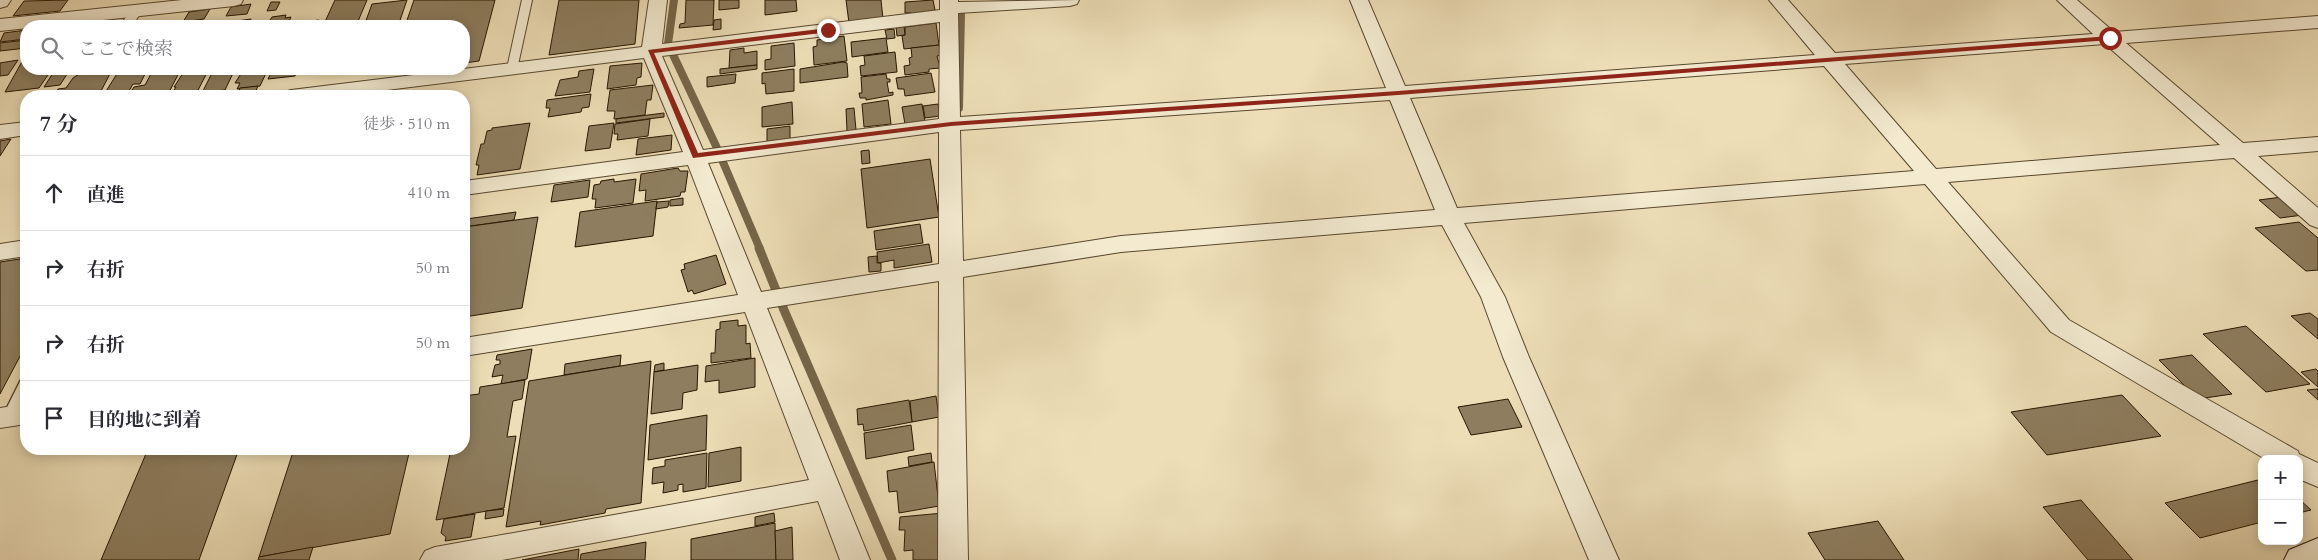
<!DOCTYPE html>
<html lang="ja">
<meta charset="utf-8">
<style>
:root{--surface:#fff;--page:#f2f2f3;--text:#2b2b33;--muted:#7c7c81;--line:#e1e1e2}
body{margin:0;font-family:Cardo,"Noto Serif JP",serif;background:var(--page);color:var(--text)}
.controls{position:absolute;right:15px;bottom:15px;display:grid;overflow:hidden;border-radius:10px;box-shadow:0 2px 12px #0003}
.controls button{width:45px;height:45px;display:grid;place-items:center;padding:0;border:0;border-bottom:1px solid var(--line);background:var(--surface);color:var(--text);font:25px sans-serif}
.stop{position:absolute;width:15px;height:15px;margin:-11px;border:4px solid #8f2418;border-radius:50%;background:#fff}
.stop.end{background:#8f2418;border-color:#fff;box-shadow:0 1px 5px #0008}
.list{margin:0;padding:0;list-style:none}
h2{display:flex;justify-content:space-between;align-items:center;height:65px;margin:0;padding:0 20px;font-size:21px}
h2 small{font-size:16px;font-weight:400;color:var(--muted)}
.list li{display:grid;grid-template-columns:32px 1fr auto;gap:15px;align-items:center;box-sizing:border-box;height:75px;padding:0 20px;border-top:1px solid var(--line)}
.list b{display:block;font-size:19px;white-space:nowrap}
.list em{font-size:16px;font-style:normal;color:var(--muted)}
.icon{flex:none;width:28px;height:28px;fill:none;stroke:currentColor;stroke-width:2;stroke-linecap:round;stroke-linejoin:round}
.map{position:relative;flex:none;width:2318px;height:560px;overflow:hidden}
.search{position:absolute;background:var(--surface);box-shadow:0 2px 12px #0003;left:20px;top:20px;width:450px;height:55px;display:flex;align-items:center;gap:12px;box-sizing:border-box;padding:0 18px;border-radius:20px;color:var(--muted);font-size:19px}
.panel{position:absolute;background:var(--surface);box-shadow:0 2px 12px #0003;left:20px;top:90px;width:450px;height:365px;border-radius:20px}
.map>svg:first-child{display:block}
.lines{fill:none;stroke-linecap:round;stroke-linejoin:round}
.stream-far1{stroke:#766549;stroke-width:8}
.stream{stroke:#766549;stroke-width:9}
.building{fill:#8e7e5f;stroke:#271600}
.lane-far1-casing{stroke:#58482e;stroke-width:12}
.lane-casing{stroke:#58482e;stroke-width:15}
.street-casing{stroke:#58482e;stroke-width:2}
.secondary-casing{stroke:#271600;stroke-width:2}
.lane-far1{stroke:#f3ead0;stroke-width:10}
.lane{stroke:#f3ead0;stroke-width:12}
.street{fill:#f3ead0;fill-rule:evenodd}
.secondary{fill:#f3ead0;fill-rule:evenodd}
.route{fill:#8f2418}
</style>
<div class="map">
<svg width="2318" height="560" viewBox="0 0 2318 560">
<rect width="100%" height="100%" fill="#eddeb7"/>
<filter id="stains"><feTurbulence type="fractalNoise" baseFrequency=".004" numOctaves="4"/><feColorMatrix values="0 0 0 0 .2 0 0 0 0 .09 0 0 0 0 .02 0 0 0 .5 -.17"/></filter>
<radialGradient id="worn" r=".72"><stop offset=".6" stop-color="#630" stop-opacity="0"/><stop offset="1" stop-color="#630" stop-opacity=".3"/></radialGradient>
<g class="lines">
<g class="stream-far1">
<polyline points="674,0 668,44 717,148 760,249"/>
<polyline points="959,108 961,13"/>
</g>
<polyline class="stream" points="759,248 784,310 892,560"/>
</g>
<g class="building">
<polygon points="68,0 60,11 13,16 24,1"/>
<polygon points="335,0 367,0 356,26 323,26"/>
<polygon points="407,0 398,26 364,26 372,4"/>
<polygon points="414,0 495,0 479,61 464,63 464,26 405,26"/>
<polygon points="559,0 639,0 635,44 549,55"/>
<polygon points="686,0 714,0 713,25 679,28 680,24 685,23"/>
<polygon points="719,0 739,0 739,8 719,10"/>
<polygon points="765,0 796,0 797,11 765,15"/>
<polygon points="846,0 881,0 883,19 849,23"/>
<polygon points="933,0 935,10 911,15 911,13 905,13 905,2"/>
<polygon points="271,2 280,2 276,10 267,11"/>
<polygon points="251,4 247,14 226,16 231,7"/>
<polygon points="210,9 204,19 183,22 189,12"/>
<polygon points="286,15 285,18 291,17 287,26 266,26 272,17"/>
<polygon points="251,19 248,26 228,26 234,25 237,21"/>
<polygon points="721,19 721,29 713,30 714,20"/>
<polygon points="319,20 316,26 291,26 292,23"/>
<polygon points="936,23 939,45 904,49 902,36 905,35 905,27"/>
<polygon points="904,26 905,35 897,36 896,27"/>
<polygon points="894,29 895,38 887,39 885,30"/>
<polygon points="26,30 26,39 0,42 4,33"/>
<polygon points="844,36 847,61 814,65 813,47 817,46 817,40"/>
<polygon points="886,38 888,52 852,57 851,42"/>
<polygon points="26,40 26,48 0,51 0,43"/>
<polygon points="794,43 795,66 765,70 765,60 771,59 771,46"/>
<polygon points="939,45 941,55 937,56 940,68 929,69 929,72 905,75 904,66 910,65 909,58 912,57 911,48"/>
<polygon points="744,48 744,53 757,51 757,65 729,68 730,50"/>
<polygon points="895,52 897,72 861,76 860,66 865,65 864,56"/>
<polygon points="24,58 26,58 26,69 52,69 39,88 5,92"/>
<polygon points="18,60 8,75 0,76 0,63"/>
<polygon points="843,62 847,63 848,77 800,83 800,69"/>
<polygon points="642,63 641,77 637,78 636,85 607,89 610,66"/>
<polygon points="757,65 757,69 720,74 720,69"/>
<polygon points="120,69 145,69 143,72 146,72 140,84 133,84 126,96 103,96"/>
<polygon points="181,69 167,96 128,96 134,87 145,85 152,72"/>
<polygon points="209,69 197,92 171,96 176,87 174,87 185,70"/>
<polygon points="214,69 235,69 225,90 202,93"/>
<polygon points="244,69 268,69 260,86 237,89 240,83 235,83"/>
<polygon points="273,69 298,69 295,76 268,79"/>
<polygon points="594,69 590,92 555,96 560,80 578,77 579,71"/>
<polygon points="794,69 794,91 766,94 765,83 762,84 762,73"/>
<polygon points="112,70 101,91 95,92 92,96 54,96 58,89 66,88 73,78 79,74"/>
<polygon points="69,71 60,85 44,87 53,73"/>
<polygon points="931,73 935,92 905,96 904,89 898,89 896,78"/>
<polygon points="736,74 735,83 707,87 707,77"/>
<polygon points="886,74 887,79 890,79 890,82 887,82 889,93 893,92 893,95 866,100 866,98 860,98 859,93 862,93 861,77"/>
<polygon points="653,85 651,100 647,100 645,115 614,119 615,111 607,111 610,90"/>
<polygon points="258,86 254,95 237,96 240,88"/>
<polygon points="414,91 412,96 373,96"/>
<polygon points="591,94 589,107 582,108 581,112 548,117 550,108 546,108 547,100"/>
<polygon points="888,100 891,124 864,127 862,104"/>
<polygon points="792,102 793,124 762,127 762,107"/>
<polygon points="922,104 925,122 905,124 902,107"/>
<polygon points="938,104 940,116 925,118 923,106"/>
<polygon points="854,108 856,130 847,131 846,109"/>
<polygon points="664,113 664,117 616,123 616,119"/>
<polygon points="650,119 648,136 617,140 618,134 614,134 615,124"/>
<polygon points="530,123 520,169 477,175 479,165 476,165 481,144 484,144 487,131 492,130 492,128"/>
<polygon points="614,123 610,148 585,151 589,126"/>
<polygon points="790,126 790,139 767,142 767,129"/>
<polygon points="672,135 671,150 636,155 638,139"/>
<polygon points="11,139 0,156 0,141"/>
<polygon points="869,150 870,163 862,164 861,151"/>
<polygon points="930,159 939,217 867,228 861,169"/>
<polygon points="678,168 680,171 688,171 685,192 681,192 680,196 645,201 646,190 639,191 641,174"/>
<polygon points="614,179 614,182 636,179 633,203 595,208 596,199 592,199 594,185 600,184 601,181"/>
<polygon points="590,180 588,197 551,202 554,185"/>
<polygon points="2282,197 2303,215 2280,218 2259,200"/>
<polygon points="683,198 683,205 670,206 670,200"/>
<polygon points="657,201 653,236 575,247 580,212"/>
<polygon points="669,201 668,207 656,209 657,202"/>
<polygon points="516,212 514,220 464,227 466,219"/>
<polygon points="538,217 522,308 464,317 464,227"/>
<polygon points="2299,222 2318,238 2318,270 2306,271 2255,228"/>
<polygon points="920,224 923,243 876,250 874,231"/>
<polygon points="929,244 932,262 894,268 894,260 878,263 877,252"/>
<polygon points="716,255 726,284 694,294 692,290 688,292 681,270 685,269 684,264"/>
<polygon points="877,256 877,263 881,263 881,271 869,272 868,257"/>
<polygon points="26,258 26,345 0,394 0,262"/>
<polygon points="2310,313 2318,319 2318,339 2291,316"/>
<polygon points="738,320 738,326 746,325 746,344 750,343 751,358 711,363 711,353 715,353 716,330 720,329 720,322"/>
<polygon points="2246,326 2310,384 2266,392 2203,334"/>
<polygon points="532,349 527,379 501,384 503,375 492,377 495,365 500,364 500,360 496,360 497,355"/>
<polygon points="621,355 620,366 564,375 565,364"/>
<polygon points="2192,355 2232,394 2198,399 2159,360"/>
<polygon points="755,358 755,387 719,393 719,380 705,382 706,366"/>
<polygon points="651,361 641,503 606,509 605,513 540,525 541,521 506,527 529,381"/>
<polygon points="664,363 664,370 654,372 655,365"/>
<polygon points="698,365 697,390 683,393 682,409 651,414 654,372"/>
<polygon points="2316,369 2318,371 2318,387 2301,372"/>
<polygon points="525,380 522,399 513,401 507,437 516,436 504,508 436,520 451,449 464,449 464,396 479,394 480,387"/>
<polygon points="2318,389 2318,400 2307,390"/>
<polygon points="2122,395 2161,436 2047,455 2011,412"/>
<polygon points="936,396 939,417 912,422 910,401"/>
<polygon points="1508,399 1522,427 1471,435 1458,407"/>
<polygon points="909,400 912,422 864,431 863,424 858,425 857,409"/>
<polygon points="707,415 706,450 648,460 650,425"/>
<polygon points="911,425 914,450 866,459 864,433"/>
<polygon points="741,447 741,481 708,487 709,453"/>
<polygon points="148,449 239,449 199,560 101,560"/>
<polygon points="294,449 410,449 390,534 259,557"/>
<polygon points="707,453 706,488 683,492 683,484 678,485 678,490 663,493 664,482 652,484 653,468 665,466 665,460"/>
<polygon points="931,453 932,462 909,466 908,457"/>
<polygon points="934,462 939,506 899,513 897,491 889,492 887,471"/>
<polygon points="2262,479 2262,522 2200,538 2165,503"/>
<polygon points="2299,499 2311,510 2299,513"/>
<polygon points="2081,500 2133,560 2088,560 2043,507"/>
<polygon points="504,509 503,516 485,519 486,511"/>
<polygon points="774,513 775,522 755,526 755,517"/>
<polygon points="943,513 942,560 913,560 913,550 904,551 905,530 899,530 900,517"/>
<polygon points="475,514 471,537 445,541 446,537 441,533 444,519"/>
<polygon points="1878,521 1904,560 1825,560 1808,533"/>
<polygon points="775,523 776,560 691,560 691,539"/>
<polygon points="792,527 793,560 776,560 775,531"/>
<polygon points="646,542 645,560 580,560 581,554"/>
<polygon points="313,547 309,560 258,560 259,557"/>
<polygon points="579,549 578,560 522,560"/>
</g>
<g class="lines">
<defs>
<g id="lane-far1">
<polyline points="126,26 136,11"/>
<polyline points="512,69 527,0"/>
</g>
<polyline id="lane" points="9,417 26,383"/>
<g id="street">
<polygon points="0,0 11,0 7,6 0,8"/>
<polygon points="182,0 243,0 241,4 234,6 0,31 0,19"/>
<path d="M649 0H667L662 44 940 10V0H958V2L1079 0 1077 4 1070 6 958 13 960 117 1386 88 1350 0H1368L1405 86 1815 55 1769 0H1788L1835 53 2093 34 2057 0H2077L2114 32 2318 16V28L2126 43 2243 143 2318 137V151L2258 156 2318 208V228L2310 225 2234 158 1948 182 2069 320 2298 451 2299 454 2318 463V487L2299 479V459H2265L2051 332 1925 184 1464 223 1505 297 1529 357 1619 560H1589L1503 357 1481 297 1442 225 1121 252 963 277 968 560H938L939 281 767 308 870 560H840L818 501 502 560H420L425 551 435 547 809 480 745 312 464 356V338L738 295 688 165 464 195V181L683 152 644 58 338 96H281L284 92 291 90 642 47ZM940 22 939 119 703 150 662 56ZM2105 44 2220 145 1936 169 1845 64ZM1824 66 1914 171 1457 208 1410 98ZM1390 100 1435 210 1121 236 963 261 960 130ZM939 132V264L761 292 708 163Z"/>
<polygon points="26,122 26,135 0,139 0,125"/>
<polygon points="26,240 26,256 0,260 0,244"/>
<polygon points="26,404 26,424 0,428 0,408"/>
</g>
<polygon id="secondary" points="2318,538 2318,560 2284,560 2289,550"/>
</defs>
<use href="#lane-far1" class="lane-far1-casing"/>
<use href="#lane" class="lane-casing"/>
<use href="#street" class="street-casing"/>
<use href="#secondary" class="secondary-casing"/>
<use href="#lane-far1" class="lane-far1"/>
<use href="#lane" class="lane"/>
<use href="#street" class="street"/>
<use href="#secondary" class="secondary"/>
</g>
<polygon class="route" points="828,28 830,32 654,53 698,153 951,122 1398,91 2110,36 2113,38 2110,40 1398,95 951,126 693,158 648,50"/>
<rect width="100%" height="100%" filter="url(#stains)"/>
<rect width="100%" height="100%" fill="url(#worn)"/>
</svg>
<div class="controls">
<button>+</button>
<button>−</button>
</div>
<div class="stop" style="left:2110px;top:38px"></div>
<div class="stop end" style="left:828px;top:30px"></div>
<div class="search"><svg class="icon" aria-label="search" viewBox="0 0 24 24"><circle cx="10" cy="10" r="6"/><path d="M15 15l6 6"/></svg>ここで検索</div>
<section class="panel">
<h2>7 分<small>徒歩 · 510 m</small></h2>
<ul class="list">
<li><svg class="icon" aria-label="ahead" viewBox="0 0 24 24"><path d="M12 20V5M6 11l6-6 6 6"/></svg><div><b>直進</b></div><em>410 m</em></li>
<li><svg class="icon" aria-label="right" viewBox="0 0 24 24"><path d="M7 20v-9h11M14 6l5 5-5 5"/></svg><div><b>右折</b></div><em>50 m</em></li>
<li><svg class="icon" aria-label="right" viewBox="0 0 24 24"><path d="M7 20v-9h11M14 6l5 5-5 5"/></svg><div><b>右折</b></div><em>50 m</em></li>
<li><svg class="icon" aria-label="arrive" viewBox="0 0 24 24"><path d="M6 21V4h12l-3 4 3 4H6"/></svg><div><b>目的地に到着</b></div></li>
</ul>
</section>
</div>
